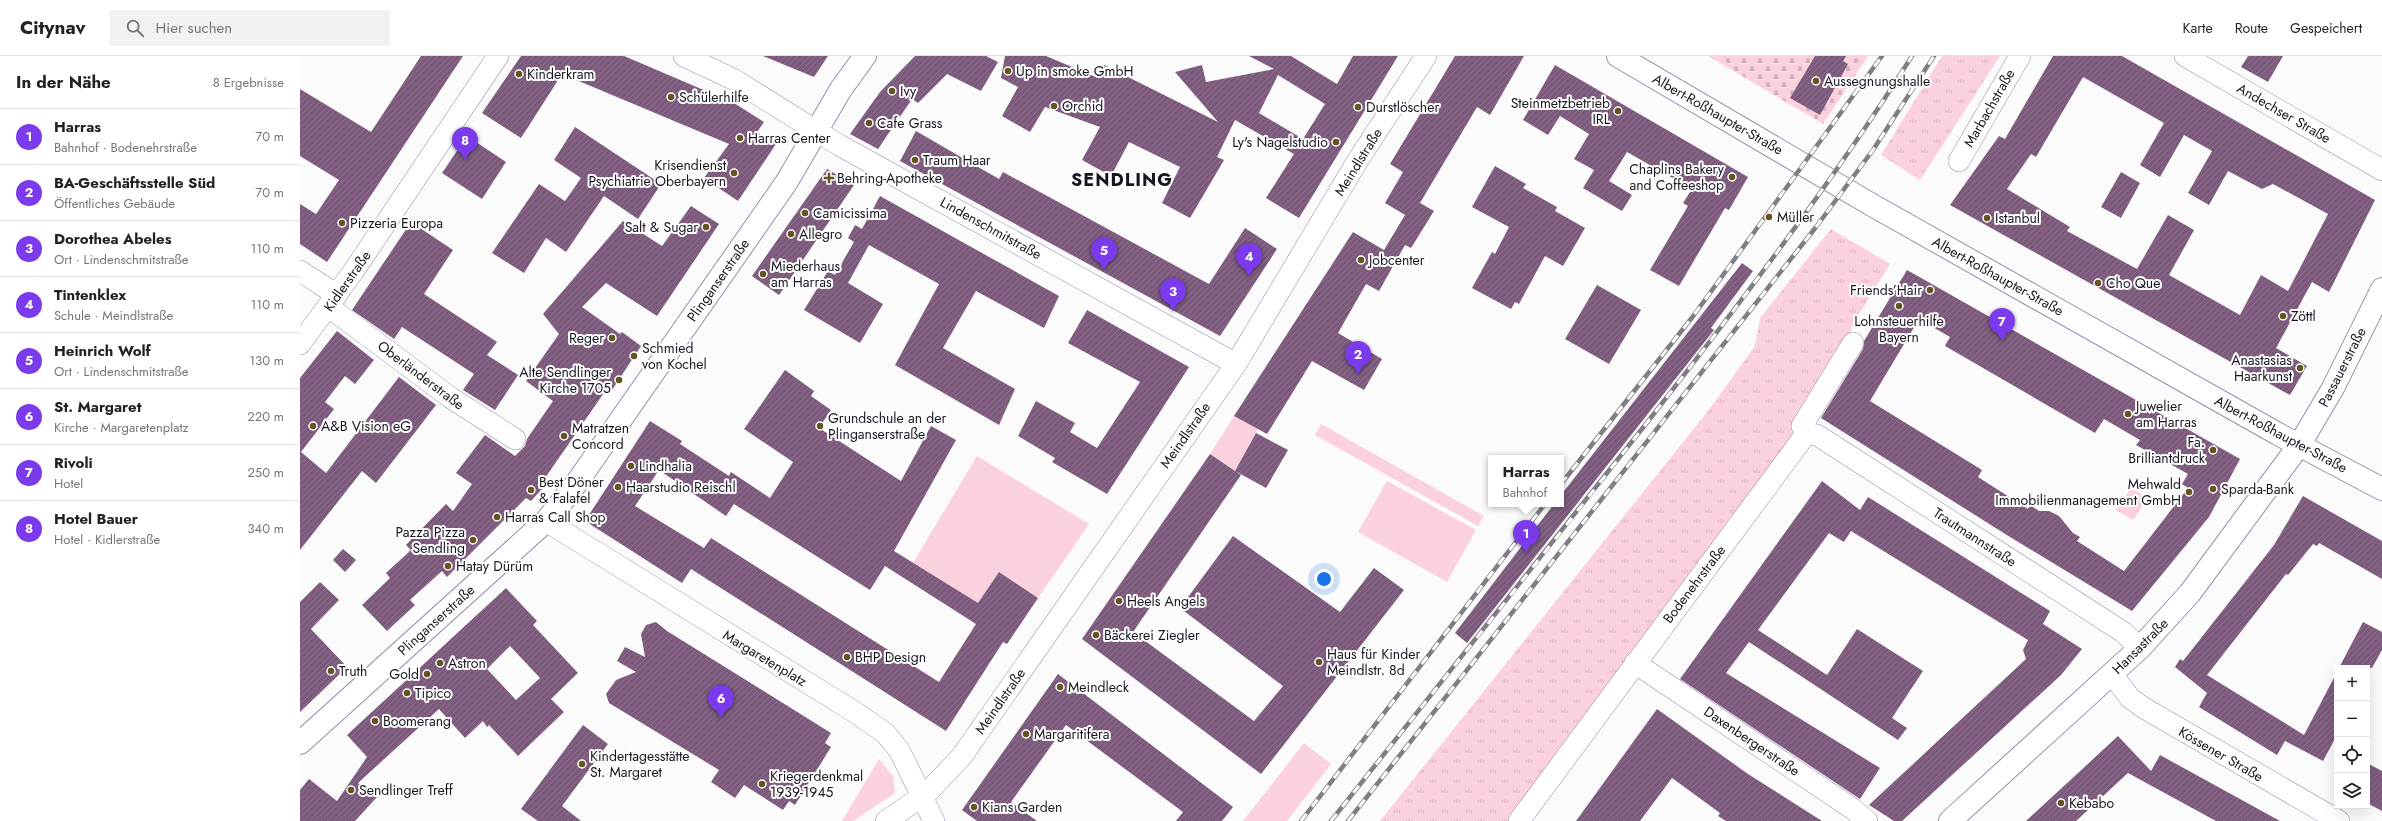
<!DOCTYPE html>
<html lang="de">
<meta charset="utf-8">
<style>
:root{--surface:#fff;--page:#f2f2f2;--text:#222;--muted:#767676;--line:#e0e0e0;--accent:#7c3aed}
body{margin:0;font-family:Jost,sans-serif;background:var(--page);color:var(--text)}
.controls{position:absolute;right:12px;bottom:12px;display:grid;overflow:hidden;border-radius:0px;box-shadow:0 4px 16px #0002}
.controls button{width:36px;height:36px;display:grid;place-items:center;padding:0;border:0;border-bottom:1px solid var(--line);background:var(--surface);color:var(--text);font:20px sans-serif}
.you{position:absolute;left:1024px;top:523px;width:14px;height:14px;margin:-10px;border:3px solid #fff;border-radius:50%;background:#1a73e8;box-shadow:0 0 0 6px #1a73e833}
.badge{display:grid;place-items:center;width:26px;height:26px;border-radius:50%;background:var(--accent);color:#fff;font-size:13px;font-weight:700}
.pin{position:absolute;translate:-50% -33px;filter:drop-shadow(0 1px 2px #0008)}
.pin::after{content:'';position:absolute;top:21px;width:14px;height:12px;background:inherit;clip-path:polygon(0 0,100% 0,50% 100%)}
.popup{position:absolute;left:1188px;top:399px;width:76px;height:52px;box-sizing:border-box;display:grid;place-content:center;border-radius:0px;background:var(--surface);filter:drop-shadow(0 1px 3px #0005);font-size:13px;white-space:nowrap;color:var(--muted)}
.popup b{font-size:15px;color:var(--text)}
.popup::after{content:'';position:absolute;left:50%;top:100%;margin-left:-8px;border:8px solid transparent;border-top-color:var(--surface)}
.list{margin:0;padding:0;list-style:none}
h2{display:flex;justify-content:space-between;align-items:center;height:52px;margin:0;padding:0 16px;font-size:17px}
h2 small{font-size:13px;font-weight:400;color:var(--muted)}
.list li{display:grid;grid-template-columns:26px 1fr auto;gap:12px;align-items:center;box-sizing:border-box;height:56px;padding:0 16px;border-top:1px solid var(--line)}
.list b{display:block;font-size:15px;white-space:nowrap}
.list p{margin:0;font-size:13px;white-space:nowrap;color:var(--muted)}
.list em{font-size:13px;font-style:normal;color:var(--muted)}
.icon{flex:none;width:22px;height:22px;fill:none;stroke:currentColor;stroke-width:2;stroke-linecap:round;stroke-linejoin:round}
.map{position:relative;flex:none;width:2082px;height:765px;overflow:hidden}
header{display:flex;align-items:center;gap:24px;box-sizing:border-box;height:56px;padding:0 20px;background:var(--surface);border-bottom:1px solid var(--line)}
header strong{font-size:19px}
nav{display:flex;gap:22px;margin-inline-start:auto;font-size:14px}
.search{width:280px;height:36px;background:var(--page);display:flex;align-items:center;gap:10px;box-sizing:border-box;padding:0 14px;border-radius:0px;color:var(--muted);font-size:15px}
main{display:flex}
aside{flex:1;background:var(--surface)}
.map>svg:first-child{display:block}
.green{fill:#fcd1de}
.cemetery{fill:url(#cemetery-stones)}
.park{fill:url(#park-tufts)}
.building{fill:url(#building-hatch);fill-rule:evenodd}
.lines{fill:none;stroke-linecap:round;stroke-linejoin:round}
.minor-casing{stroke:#968fae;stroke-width:22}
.tertiary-casing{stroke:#968fae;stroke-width:24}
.secondary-casing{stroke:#968fae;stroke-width:24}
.minor{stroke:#fff;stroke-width:21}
.tertiary{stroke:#fff;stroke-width:22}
.secondary{stroke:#fff;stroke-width:22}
.rail-casing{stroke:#807e84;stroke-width:4.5}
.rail{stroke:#fff;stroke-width:3;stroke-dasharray:9;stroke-linecap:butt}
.poi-dot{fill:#645422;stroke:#fff;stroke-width:1.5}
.labels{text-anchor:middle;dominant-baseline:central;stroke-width:4;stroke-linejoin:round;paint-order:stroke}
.poi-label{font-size:14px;fill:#181520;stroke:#fff;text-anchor:start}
.street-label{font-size:14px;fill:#181520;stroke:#fff}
.district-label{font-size:18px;font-weight:bold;letter-spacing:1px;fill:#181520;stroke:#fff}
</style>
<header>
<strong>Citynav</strong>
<div class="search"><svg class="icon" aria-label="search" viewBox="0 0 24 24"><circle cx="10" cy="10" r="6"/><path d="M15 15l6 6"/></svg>Hier suchen</div>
<nav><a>Karte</a><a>Route</a><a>Gespeichert</a></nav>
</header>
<main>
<aside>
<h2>In der Nähe<small>8 Ergebnisse</small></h2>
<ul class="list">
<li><span class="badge">1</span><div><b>Harras</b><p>Bahnhof · Bodenehrstraße</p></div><em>70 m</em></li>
<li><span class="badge">2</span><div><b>BA-Geschäftsstelle Süd</b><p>Öffentliches Gebäude</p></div><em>70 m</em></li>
<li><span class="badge">3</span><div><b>Dorothea Abeles</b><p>Ort · Lindenschmitstraße</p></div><em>110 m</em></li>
<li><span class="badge">4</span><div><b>Tintenklex</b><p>Schule · Meindlstraße</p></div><em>110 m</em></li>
<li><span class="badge">5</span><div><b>Heinrich Wolf</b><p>Ort · Lindenschmitstraße</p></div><em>130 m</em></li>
<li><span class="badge">6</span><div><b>St. Margaret</b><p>Kirche · Margaretenplatz</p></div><em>220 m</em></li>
<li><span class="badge">7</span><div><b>Rivoli</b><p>Hotel</p></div><em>250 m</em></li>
<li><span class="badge">8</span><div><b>Hotel Bauer</b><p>Hotel · Kidlerstraße</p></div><em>340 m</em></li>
</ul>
</aside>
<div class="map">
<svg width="2082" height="765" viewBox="0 0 2082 765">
<defs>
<pattern id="cemetery-stones" width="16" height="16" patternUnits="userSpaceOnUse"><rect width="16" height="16" fill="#fcd1de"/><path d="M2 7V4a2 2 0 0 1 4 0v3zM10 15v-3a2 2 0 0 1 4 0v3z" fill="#d7b3be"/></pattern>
<pattern id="park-tufts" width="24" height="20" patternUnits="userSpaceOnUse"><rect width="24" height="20" fill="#fcd1de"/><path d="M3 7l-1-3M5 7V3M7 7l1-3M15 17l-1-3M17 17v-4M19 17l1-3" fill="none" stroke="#d7b3be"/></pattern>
<pattern id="building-hatch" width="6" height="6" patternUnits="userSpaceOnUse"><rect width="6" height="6" fill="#7b5a7c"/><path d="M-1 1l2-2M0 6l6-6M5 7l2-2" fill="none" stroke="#8b728c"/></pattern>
</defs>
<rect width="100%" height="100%" fill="#fbfbfb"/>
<g class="green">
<polygon points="934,360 958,373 935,415 910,398"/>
<polygon points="1021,368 1184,460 1178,470 1015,379"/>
<polygon points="677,400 789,468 738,542 699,516 668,562 660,536 613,507"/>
<polygon points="1087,425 1176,474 1147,526 1058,476"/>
<polygon points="1004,687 1031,708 987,765 943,765"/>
<polygon points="579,703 593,720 595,737 553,765 542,765"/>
</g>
<polygon class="cemetery" points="1408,0 1568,0 1523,68"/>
<g class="park">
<polygon points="1642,0 1700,0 1620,124 1581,99"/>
<polygon points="1531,173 1590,208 1552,270 1548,285 1487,388 1214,765 1080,765 1408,355 1455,290 1460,262"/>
<polygon points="1831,432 1848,442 1833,464 1816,454"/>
</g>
<g class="building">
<polygon points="121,0 163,0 27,206 0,188 0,148 16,158 39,124 0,100 0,33 71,76"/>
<polygon points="221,0 324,0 434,47 464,66 457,76 476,88 438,145 404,122 429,88 262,18 221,82 182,57"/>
<polygon points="463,0 528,0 514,21"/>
<polygon points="615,0 686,0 698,6 681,35 647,18 618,47 612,43 578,93 550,78 580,36"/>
<path d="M705 0H746L798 22 804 9 918 66 875 16 902 9 906 26 974 13 949 0H991L1037 28 1053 0H1098L999 162 966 142 994 98 935 64 917 101 924 104 890 162 862 147 880 111 829 86 811 120 782 104 800 71 745 51 730 76 702 60 718 31 701 22ZM978 19 1025 48 1003 83 959 57Z"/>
<polygon points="1155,0 1224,0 1190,59 1177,51 1120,147 1134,155 1111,192 1105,189 1079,235 1066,228 1038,277 1082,303 1064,334 1012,305 967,378 934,360 1053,176 1084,194 1105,159 1085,147 1103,116 1090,108"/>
<polygon points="1515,0 1546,0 1543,5 1548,8 1520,59 1490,42"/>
<path d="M1753 0H1822L2075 144 2029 236 2012 226 1976 292 2007 310 1990 339 1650 149 1699 80 1705 83ZM1783 21 1864 67 1840 109 1860 121 1884 79 1912 95 1888 137 1909 149 1928 115 1962 133 1973 128 2028 158 1988 235 1961 219 1940 259 1869 219 1894 174 1868 159 1837 213 1767 175 1770 171 1707 133 1731 98 1736 101Z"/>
<polygon points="1948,0 1983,0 1968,26 1941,11"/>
<polygon points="1255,9 1448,121 1429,154 1425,152 1379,230 1350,214 1388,150 1383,147 1392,133 1327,96 1309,125 1332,139 1322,155 1283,132 1294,114 1274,103 1289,78 1260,60 1248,79 1223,64"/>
<polygon points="275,71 361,128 338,163 304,140 266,196 246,182 224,217 192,197 239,128 265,145 281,122 254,104"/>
<polygon points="616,75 699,123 703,116 909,228 945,172 977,193 920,280 600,105"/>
<polygon points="167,80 206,106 182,143 142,117"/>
<polygon points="1195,110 1226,128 1223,132 1257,151 1255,155 1285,172 1263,210 1245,200 1219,248 1215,246 1211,253 1172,232 1192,196 1195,198 1209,171 1172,151"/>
<polygon points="527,113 554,129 479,239 452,220"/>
<polygon points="1821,116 1840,127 1821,162 1801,151"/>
<polygon points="580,140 759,240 744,272 676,235 643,292 715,333 699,369 595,309 639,228 569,189 548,227 583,248 560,287 504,254 528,215 535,219 554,186 548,182 555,169 562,173"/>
<polygon points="391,150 419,168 357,260 306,227 282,251 320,278 322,276 341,290 312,334 308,331 245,422 249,425 231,445 226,442 147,521 142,515 110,544 115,549 87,575 62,549 90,522 86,517 111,494 106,489 146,448 153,455 172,428 156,417 185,379 215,400 225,390 227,383 253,345 226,325 259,278 243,258 323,165 362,190"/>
<polygon points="111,166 153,194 124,238 197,286 187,299 218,319 195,354 163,334 174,318 102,271 94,283 52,254"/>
<polygon points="1442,207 1453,215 1411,272 1414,274 1167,587 1155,577 1254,448 1261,448 1261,439"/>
<path d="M1607 214 1940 403 1909 461 1832 555 1710 481 1521 362 1563 293 1564 285ZM1619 263 1650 281 1645 290 1795 377 1804 363 1840 384 1836 389 1888 418 1882 428 1888 432 1824 515 1777 485 1780 481 1773 477 1759 460 1749 455H1739L1730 449 1728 453 1678 421 1682 414 1570 345Z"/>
<polygon points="1297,229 1341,254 1309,308 1265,283"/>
<polygon points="787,254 889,311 807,438 752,406 755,402 718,380 736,345 775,367 770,376 797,392 840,326 768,287"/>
<polygon points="37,275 74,304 55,328 45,320 25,346 34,353 1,396 26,417 99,321 136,349 76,427 62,415 0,494 0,322"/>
<path d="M485 314 514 335 511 340 531 354 519 372 601 425 631 370 656 384 594 495 678 547 699 516 738 542 707 588 703 586 646 675 391 513 382 527 285 465 350 365 382 385 380 388 429 420 431 416 470 442 493 406 444 373ZM359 414 426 460 434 448 570 534 585 510 676 568 639 626 411 482 404 492 335 450Z"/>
<polygon points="956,377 988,394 966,432 935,415 941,419 833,576 954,665 983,630 880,552 933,480 1040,556 1074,512 1104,534 961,718 782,583 910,398 935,415"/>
<polygon points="1522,425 1560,454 1568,441 1750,555 1743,568 1782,593 1761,619 1602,765 1594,765 1569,749 1726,603 1723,594 1728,584 1551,475 1544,486 1529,477 1458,574 1527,619 1557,573 1623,615 1592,662 1607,672 1598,684 1449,586 1426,617 1580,712 1560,743 1380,623"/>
<polygon points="2003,440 2082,485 2082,523 2019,487 2017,490 2013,488 1988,519 1986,518 1907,619 2004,679 2037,616 2037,679 2023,705 1985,685 1977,699 1899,651 1907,637 1875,611 1880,603 1883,605 1974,489"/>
<polygon points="43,493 56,504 45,516 33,504"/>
<polygon points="20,526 39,544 11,573 47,611 0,656 0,546"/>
<path d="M206 532 237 565 233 569 278 617 251 643 264 656 218 700 189 669 187 671 183 665 165 682 139 653 58 727 77 741 55 765H0V734L9 723 37 745 67 701 47 679ZM210 590 240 622 216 644 187 613Z"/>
<polygon points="356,566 367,575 531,677 525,687 531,691 495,749 489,745 483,754 444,729 435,742 411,726 419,714 309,647 306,638 316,624 336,616 317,605 325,591 345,601 341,578 346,569"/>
<polygon points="2063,566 2082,576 2082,594 2072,612 2039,612"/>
<polygon points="758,618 933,751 922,765 876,765 883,756 766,669 711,746 737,765 677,765 662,754"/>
<polygon points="1357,653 1448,718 1522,765 1426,765 1418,760 1420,757 1372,722 1340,765 1276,765"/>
<polygon points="283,669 308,688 262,750 281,765 238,765 221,753"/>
<polygon points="1818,680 1851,715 1860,699 1980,765 1916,765 1828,717 1776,765 1726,765"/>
<polygon points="2067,707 2082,715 2082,755 2067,747"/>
</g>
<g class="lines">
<defs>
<g id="minor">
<polyline points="384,0 433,23 539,89 936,308"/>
<polyline points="1885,0 2082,114"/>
<polyline points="1659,105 1720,0"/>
<polyline points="0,215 37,239"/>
<polyline points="29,251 151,342 215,383"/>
<polyline points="0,288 53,216 198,0"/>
<polyline points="1506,378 1517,379 1823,576 1840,592"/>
<polyline points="1506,378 1502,370 1553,287"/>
<polyline points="246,465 553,655 585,677 599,694 634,765"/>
<polyline points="1335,607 1553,753 1567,765"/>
<polyline points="1812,618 1830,642 1844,652 2039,765"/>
<polyline points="586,765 627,737 662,700 936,308 1058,104 1126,0"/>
<polyline points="1219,765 1506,378"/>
</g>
<polyline id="tertiary" points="1650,765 1840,592 1890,537 2000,388 2033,332 2082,233"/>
<g id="secondary">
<polyline points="1318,0 1572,149 1978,378 2082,433"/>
<polyline points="0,687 246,465 273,432 486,127 541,33 565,0"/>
</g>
</defs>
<use href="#minor" class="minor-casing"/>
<use href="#tertiary" class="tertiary-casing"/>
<use href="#secondary" class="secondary-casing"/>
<use href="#minor" class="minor"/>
<use href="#tertiary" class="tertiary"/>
<use href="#secondary" class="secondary"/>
<defs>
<g id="rail">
<polyline points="1261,428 1394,259 1582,0"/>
<polyline points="1001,765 1245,448"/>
<path d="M1031 765C1137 631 1244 498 1349 364 1441 246 1532 127 1612 0"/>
<polyline points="1048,765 1516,171 1573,94 1634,0"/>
</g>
</defs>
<use href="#rail" class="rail-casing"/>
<use href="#rail" class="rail"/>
</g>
<g class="poi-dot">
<circle cx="708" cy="15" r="4"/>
<circle cx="219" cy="18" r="4"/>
<circle cx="1516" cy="25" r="4"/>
<circle cx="592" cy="35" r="4"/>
<circle cx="371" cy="41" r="4"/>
<circle cx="754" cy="50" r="4"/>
<circle cx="1058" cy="51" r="4"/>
<circle cx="1318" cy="55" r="4"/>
<circle cx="569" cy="67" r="4"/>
<circle cx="440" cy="82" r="4"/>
<circle cx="1036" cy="86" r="4"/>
<circle cx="615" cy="104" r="4"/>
<circle cx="434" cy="117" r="4"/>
<circle cx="1432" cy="121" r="4"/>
<path d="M527 116h4v4h4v4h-4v4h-4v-4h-4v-4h4z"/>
<circle cx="505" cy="157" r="4"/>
<circle cx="1469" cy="161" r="4"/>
<circle cx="1687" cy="162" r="4"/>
<circle cx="42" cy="167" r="4"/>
<circle cx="406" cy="171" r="4"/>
<circle cx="491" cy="178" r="4"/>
<circle cx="1061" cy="204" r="4"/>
<circle cx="463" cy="218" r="4"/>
<circle cx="1798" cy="227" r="4"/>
<circle cx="1630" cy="234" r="4"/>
<circle cx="1599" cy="250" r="4"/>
<circle cx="1983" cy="260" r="4"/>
<circle cx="312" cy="282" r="4"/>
<circle cx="334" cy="300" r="4"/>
<circle cx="2000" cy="312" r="4"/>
<circle cx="319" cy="324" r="4"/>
<circle cx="1828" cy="358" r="4"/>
<circle cx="13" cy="370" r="4"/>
<circle cx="520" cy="370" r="4"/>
<circle cx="264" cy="380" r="4"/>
<circle cx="1913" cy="394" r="4"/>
<circle cx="331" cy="410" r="4"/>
<circle cx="318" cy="431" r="4"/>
<circle cx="1913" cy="433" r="4"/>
<circle cx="231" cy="434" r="4"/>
<circle cx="1889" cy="436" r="4"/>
<circle cx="197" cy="461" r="4"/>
<circle cx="173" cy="484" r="4"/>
<circle cx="148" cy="510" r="4"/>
<circle cx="819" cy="545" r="4"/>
<circle cx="796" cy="579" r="4"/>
<circle cx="547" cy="601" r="4"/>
<circle cx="1019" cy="606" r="4"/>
<circle cx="140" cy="607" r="4"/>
<circle cx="31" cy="615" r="4"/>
<circle cx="127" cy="618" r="4"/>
<circle cx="760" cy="631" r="4"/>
<circle cx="107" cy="637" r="4"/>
<circle cx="75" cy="665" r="4"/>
<circle cx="726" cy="678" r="4"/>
<circle cx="282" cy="708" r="4"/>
<circle cx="462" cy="728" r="4"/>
<circle cx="51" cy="734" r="4"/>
<circle cx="1761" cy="747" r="4"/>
<circle cx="674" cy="751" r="4"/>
</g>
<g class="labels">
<g class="poi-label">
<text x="716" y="15">Up in smoke GmbH</text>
<text x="227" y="18">Kinderkram</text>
<text x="1524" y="25">Aussegnungshalle</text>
<text x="600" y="35">Ivy</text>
<text x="379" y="41">Schülerhilfe</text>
<text x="1310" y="47" text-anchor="end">Steinmetzbetrieb<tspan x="1310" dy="16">IRL</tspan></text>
<text x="762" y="50">Orchid</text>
<text x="1066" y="51">Durstlöscher</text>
<text x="577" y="67">Cafe Grass</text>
<text x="448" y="82">Harras Center</text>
<text x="1028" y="86" text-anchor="end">Ly's Nagelstudio</text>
<text x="623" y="104">Traum Haar</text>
<text x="426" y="109" text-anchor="end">Krisendienst<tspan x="426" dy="16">Psychiatrie Oberbayern</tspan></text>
<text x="1424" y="113" text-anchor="end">Chaplins Bakery<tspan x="1424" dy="16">and Coffeeshop</tspan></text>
<text x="537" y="122">Behring-Apotheke</text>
<text x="513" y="157">Camicissima</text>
<text x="1477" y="161">Müller</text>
<text x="1695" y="162">Istanbul</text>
<text x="50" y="167">Pizzeria Europa</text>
<text x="398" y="171" text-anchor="end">Salt &amp; Sugar</text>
<text x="499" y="178">Allegro</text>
<text x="1069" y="204">Jobcenter</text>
<text x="471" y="210">Miederhaus<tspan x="471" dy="16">am Harras</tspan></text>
<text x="1806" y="227">Cho Que</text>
<text x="1622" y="234" text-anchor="end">Friends’Hair</text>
<text x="1991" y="260">Zöttl</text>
<text x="1599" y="265" text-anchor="middle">Lohnsteuerhilfe<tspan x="1599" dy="16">Bayern</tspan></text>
<text x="304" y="282" text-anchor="end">Reger</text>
<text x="342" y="292">Schmied<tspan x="342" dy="16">von Kochel</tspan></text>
<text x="1992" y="304" text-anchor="end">Anastasias<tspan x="1992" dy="16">Haarkunst</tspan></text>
<text x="311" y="316" text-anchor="end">Alte Sendlinger<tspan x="311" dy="16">Kirche 1705</tspan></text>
<text x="1836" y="350">Juwelier<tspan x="1836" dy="16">am Harras</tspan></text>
<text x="528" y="362">Grundschule an der<tspan x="528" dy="16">Plinganserstraße</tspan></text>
<text x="21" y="370">A&amp;B Vision eG</text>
<text x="272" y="372">Matratzen<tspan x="272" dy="16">Concord</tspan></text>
<text x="1905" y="386" text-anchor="end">Fa.<tspan x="1905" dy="16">Brilliantdruck</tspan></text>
<text x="339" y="410">Lindhalia</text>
<text x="239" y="426">Best Döner<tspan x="239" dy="16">&amp; Falafel</tspan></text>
<text x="1881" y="428" text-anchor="end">Mehwald<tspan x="1881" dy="16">Immobilienmanagement GmbH</tspan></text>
<text x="326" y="431">Haarstudio Reischl</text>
<text x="1921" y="433">Sparda-Bank</text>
<text x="205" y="461">Harras Call Shop</text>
<text x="165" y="476" text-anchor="end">Pazza Pizza<tspan x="165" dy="16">Sendling</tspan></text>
<text x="156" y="510">Hatay Dürüm</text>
<text x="827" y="545">Heels Angels</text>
<text x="804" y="579">Bäckerei Ziegler</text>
<text x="1027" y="598">Haus für Kinder<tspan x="1027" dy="16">Meindlstr. 8d</tspan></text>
<text x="555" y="601">BHP Design</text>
<text x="148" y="607">Astron</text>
<text x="39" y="615">Truth</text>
<text x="119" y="618" text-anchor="end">Gold</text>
<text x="768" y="631">Meindleck</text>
<text x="115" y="637">Tipico</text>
<text x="83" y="665">Boomerang</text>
<text x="734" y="678">Margaritifera</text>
<text x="290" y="700">Kindertagesstätte<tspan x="290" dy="16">St. Margaret</tspan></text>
<text x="470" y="720">Kriegerdenkmal<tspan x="470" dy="16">1939-1945</tspan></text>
<text x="59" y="734">Sendlinger Treff</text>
<text x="1769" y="747">Kebabo</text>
<text x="682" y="751">Kians Garden</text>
</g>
<g class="street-label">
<text transform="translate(1689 52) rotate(-60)">Marbachstraße</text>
<text transform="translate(1984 57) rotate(30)">Andechser Straße</text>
<text transform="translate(1418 58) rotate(30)">Albert-Roßhaupter-Straße</text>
<text transform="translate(1058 106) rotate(-58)">Meindlstraße</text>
<text transform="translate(691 172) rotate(29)">Lindenschmitstraße</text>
<text transform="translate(1698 220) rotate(29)">Albert-Roßhaupter-Straße</text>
<text transform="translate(418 224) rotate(-55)">Plinganserstraße</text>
<text transform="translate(47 225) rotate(-55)">Kidlerstraße</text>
<text transform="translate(2042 311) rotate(-63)">Passauerstraße</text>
<text transform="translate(121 319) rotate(37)">Oberländerstraße</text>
<text transform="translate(1981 378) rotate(28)">Albert-Roßhaupter-Straße</text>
<text transform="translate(885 379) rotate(-55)">Meindlstraße</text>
<text transform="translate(1675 481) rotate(33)">Trautmannstraße</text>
<text transform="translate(1394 528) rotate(-53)">Bodenehrstraße</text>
<text transform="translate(136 564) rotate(-42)">Plinganserstraße</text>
<text transform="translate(1840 590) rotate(-45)">Hansastraße</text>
<text transform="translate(465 602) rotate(31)">Margaretenplatz</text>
<text transform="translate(700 645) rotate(-55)">Meindlstraße</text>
<text transform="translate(1452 685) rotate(34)">Daxenbergerstraße</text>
<text transform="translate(1921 698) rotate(30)">Kössener Straße</text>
</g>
<g class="district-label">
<text x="822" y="124">SENDLING</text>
</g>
</g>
</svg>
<div class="controls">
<button>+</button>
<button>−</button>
<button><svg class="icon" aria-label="locate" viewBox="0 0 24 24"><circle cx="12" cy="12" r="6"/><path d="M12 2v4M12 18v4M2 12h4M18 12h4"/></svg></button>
<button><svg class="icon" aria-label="layers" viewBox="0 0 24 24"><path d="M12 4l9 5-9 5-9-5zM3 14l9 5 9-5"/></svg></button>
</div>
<div class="you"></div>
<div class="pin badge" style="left:1226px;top:497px">1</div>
<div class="popup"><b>Harras</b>Bahnhof</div>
<div class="pin badge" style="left:1058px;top:318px">2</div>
<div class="pin badge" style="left:873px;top:255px">3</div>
<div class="pin badge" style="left:949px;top:220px">4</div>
<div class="pin badge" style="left:804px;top:214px">5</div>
<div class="pin badge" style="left:421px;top:662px">6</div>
<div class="pin badge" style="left:1702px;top:285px">7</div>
<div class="pin badge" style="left:165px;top:104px">8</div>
</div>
</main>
